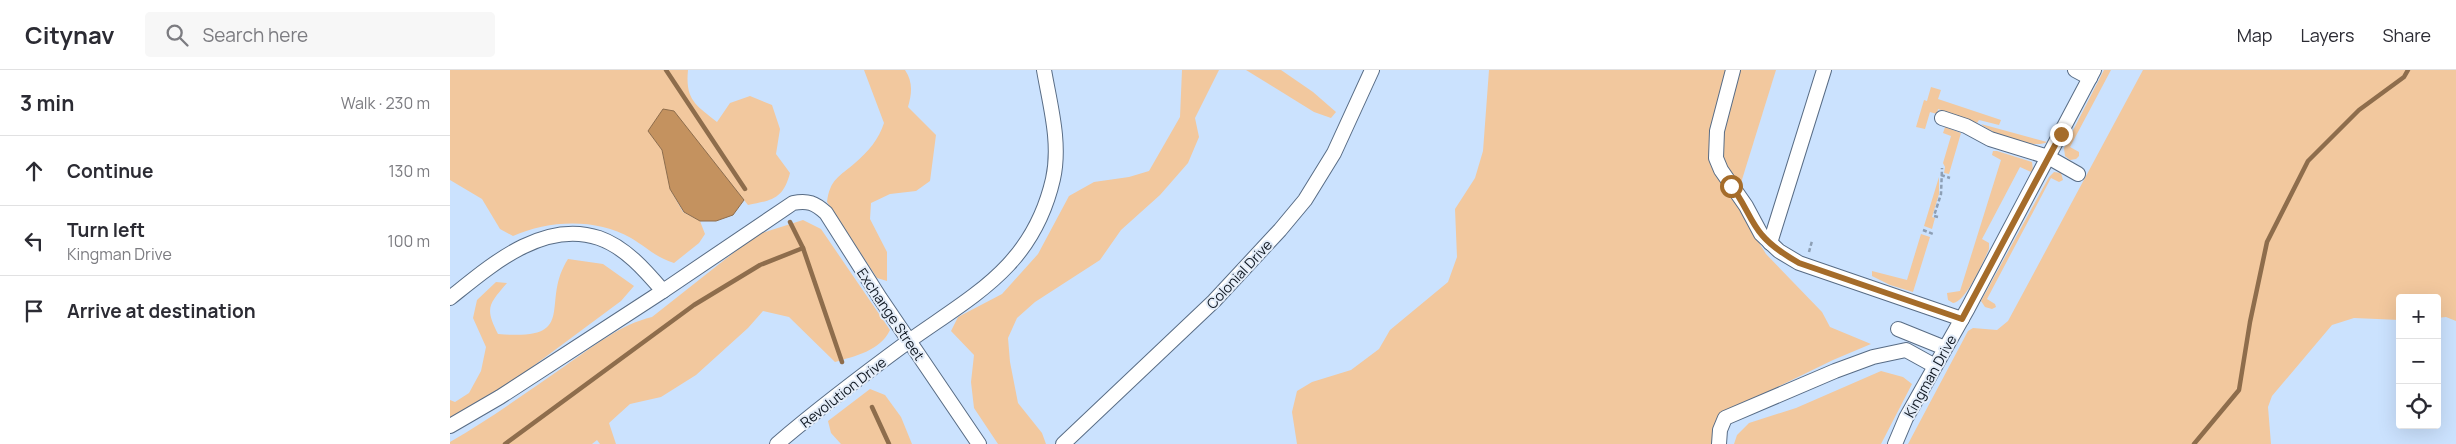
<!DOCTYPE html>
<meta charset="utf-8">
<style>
:root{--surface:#fff;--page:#f7f7f7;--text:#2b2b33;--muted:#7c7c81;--line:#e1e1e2}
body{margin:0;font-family:Manrope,sans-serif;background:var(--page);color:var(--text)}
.controls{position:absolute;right:15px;bottom:15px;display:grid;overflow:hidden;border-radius:5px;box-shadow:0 5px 20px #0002}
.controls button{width:45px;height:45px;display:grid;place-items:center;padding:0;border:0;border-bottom:1px solid var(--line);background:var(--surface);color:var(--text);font:25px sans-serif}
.stop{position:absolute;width:15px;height:15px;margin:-11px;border:4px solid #a56c2a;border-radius:50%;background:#fff}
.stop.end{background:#a56c2a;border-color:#fff;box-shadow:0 1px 5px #0008}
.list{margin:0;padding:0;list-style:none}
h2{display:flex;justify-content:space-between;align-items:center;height:65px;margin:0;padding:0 20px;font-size:21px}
h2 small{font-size:16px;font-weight:400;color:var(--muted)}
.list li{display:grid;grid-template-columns:32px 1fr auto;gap:15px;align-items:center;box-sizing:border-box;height:70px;padding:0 20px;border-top:1px solid var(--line)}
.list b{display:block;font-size:19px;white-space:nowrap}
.list p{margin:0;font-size:16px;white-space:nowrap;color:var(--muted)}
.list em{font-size:16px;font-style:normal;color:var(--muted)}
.icon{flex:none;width:28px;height:28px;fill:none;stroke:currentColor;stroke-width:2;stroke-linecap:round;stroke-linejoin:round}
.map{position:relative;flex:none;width:2006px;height:374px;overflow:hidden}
header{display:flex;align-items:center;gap:30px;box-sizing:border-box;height:70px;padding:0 25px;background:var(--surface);border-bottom:1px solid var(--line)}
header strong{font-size:24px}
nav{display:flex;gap:28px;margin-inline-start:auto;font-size:18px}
.search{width:350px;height:45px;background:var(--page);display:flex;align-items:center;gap:12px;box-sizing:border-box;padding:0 18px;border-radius:5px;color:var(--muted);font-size:19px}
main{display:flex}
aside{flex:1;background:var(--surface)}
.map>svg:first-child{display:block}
.green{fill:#f2c89e}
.water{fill:#c4925f;stroke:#8e6d4c}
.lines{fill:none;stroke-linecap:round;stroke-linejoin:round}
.stream{stroke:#8e6d4c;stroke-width:4.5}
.minor-casing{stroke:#586c85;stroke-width:16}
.path{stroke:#8d9fb5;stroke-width:2.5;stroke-dasharray:4 2.5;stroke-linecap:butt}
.minor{stroke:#fff;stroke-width:14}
.route{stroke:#a56c2a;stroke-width:6}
.labels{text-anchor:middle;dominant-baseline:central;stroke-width:4;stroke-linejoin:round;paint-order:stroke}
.street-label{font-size:14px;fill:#0f1721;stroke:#e4edf9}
</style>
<header>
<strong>Citynav</strong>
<div class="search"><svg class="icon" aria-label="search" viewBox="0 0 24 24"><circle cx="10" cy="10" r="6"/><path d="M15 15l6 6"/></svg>Search here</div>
<nav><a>Map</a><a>Layers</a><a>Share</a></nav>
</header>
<main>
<aside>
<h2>3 min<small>Walk · 230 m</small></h2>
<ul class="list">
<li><svg class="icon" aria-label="ahead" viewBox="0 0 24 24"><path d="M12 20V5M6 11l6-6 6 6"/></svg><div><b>Continue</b></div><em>130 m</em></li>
<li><svg class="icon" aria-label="left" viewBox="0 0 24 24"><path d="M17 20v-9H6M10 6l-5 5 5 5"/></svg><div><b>Turn left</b><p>Kingman Drive</p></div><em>100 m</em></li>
<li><svg class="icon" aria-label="arrive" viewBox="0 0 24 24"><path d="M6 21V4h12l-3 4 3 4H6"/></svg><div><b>Arrive at destination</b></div></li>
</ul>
</aside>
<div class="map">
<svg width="2006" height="374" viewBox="0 0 2006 374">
<rect width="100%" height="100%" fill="#cbe2fe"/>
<g class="green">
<path d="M0 0H238C235 30 246 35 267 52L280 33 300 26 322 35 330 59 326 84 340 103C333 129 323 130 298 135L252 77 198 61 212 80 220 119 233 142 250 151 255 164 249 173 224 193C205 187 198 178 181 168 146 148 99 150 63 166L50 159 32 129 0 110Z"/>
<path d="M414 0H455C463 12 462 23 458 37L486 65 480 111 466 121 440 124 421 133 420 149 437 182V211L427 208 377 132C380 109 389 107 405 93 418 82 429 69 434 53Z"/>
<polygon points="732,0 769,0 745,48 749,67 738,93 710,125 671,160 650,190 585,232 567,248 558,268 560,292 568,333 592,363 596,374 548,374 524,338 521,312 524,285 501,261 508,247 552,224 588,184 619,126 644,112 679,107 699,101 730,47"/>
<polygon points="796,0 831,0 863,22 886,42 881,48 864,42"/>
<path d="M1039 0H1279L1261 73 1298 155 1316 184 1372 242 1380 257 1421 274 1383 290 1278 341C1265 349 1262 358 1262 374H847L842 342 847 321 862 312 901 300 929 279 940 260 998 212 1007 187 1005 139 1025 108 1033 81Z"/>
<polygon points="1289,0 1326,0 1290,116 1271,88 1270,62"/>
<polygon points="1654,0 1661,0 1620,77 1629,82 1629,86 1626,89 1620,90 1615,86 1614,78"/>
<polygon points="1693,0 2006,0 2006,251 1996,247 1987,248 1987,228 1950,228 1950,250 1904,248 1882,255 1822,326 1818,337 1821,374 1458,374 1518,261 1523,258 1547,260 1558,251"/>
<polygon points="1481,17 1491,20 1488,29 1551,50 1549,55 1529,50 1527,53 1488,39 1487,44 1480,42 1475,59 1466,57 1474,30 1477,31"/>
<path d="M1531 54 1597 72C1584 80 1540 63 1531 54Z"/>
<polygon points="1495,57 1511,63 1499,104 1494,103 1495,97 1493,93 1501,66 1493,63"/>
<path d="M1547 81 1582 92 1583 100 1581 102 1570 97 1532 169 1539 173V179C1533 192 1516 232 1503 233L1498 230 1497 223 1510 221 1551 90 1542 85 1543 81Z"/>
<polygon points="1604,102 1611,103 1613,110 1609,112 1601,108 1537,229 1545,234 1546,237 1542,239 1535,237 1531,231 1599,107"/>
<polygon points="1489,107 1489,124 1482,147 1485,148 1482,159 1474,156"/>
<path d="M353 150 371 159 440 260C430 281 405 286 385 292L339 247 313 241 298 258 246 305 211 327 180 334 159 353 166 374H150L147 370 142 374H0V372C40 349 77 322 115 296 141 278 171 254 202 247L306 165Z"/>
<polygon points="1471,164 1480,167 1463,222 1440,215 1422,206 1422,201 1457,210"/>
<path d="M118 189 153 194 184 216 171 231 32 334 0 352V330L5 332 19 323 31 301 36 277 23 248 27 230 46 212 57 213C38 235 35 238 48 264 131 271 89 234 118 189Z"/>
<polygon points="1431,301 1453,307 1462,314 1431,374 1284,374 1287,365 1299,353 1346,338"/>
<polygon points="420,319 435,325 451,347 462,374 391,374 381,363 378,351"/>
</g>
<polygon class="water" points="213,39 224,41 294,130 283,145 266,151 250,151 234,142 220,119 212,80 198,61"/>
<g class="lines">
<g class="stream">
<polyline points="216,0 295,119"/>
<polyline points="340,152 353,178 392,292"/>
<polyline points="422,337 439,374"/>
<polyline points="55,374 244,235 310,195 353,178"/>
<polyline points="1744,374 1789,320 1800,252 1817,172 1858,91 1909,40 1954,7 1958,0"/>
</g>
<defs>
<g id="minor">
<polyline points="1283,0 1267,61 1266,88 1271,100 1296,136 1311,164 1329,181 1349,193 1512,249"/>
<polyline points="1625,0 1640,8"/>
<polyline points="1492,48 1516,56 1540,69 1598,87 1628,104"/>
<polyline points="1320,173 1374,0"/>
<path d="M0 228C40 196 93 149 149 168 175 177 195 200 213 221L343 133C358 130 365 133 376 143L430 228 529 374"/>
<polyline points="1448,259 1495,278"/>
<polyline points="0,356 50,327 213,221"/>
<path d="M327 374C369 338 414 304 459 271 525 224 583 196 603 109 611 73 600 35 594 0"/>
<polyline points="613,374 764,231 830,160 855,130 884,83 922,0"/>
<polyline points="1269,374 1270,360 1275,348 1385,301 1423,287 1456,280 1485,296"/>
<polyline points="1445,374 1456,348 1518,238 1644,0"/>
</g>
</defs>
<use href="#minor" class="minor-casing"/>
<g class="path">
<polyline points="1491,105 1500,108"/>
<polyline points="1488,147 1484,146 1491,124 1492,98"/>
<polyline points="1473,160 1483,164"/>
<polyline points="1359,182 1362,171"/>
</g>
<use href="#minor" class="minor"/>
</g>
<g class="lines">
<path class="route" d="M1281 116C1294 131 1300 152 1312 165 1322 177 1335 185 1349 193L1512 249 1611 64"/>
</g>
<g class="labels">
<g class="street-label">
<text transform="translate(789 204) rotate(-47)">Colonial Drive</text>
<text transform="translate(441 244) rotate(56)">Exchange Street</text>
<text transform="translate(1480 306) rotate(-61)">Kingman Drive</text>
<text transform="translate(393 322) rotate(-38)">Revolution Drive</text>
</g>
</g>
</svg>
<div class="controls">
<button>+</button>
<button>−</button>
<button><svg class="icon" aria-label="locate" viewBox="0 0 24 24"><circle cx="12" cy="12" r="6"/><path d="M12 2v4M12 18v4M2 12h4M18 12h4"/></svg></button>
</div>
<div class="stop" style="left:1281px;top:116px"></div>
<div class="stop end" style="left:1611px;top:64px"></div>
</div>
</main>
